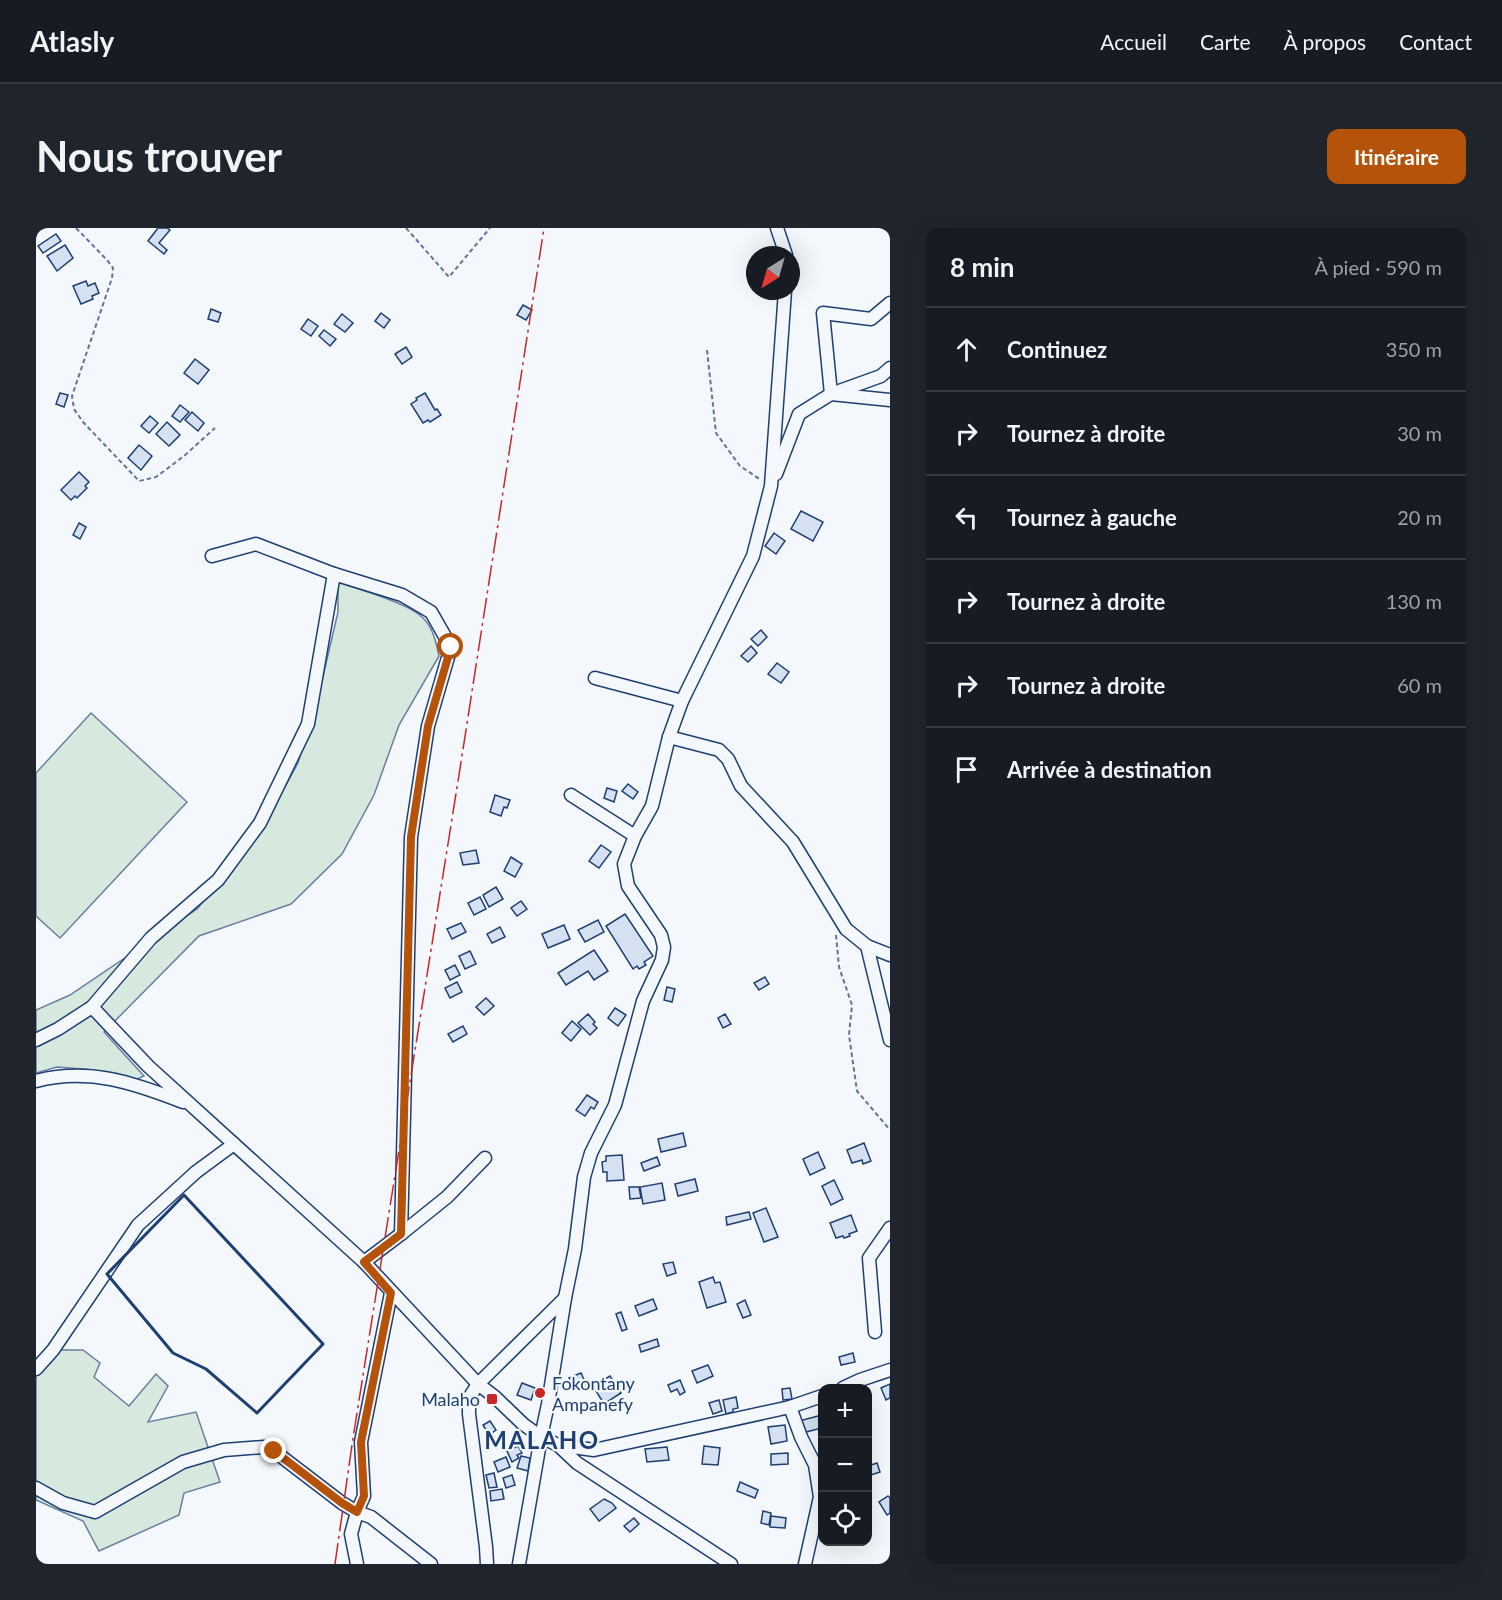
<!DOCTYPE html>
<html lang="fr">
<meta charset="utf-8">
<style>
:root{--surface:#171b24;--page:#20242c;--text:#f1f3f6;--muted:#9ea1a6;--line:#363941;--accent:#b45309}
body{margin:0;font-family:Lato,sans-serif;background:var(--page);color:var(--text)}
.controls{position:absolute;right:18px;bottom:18px;display:grid;overflow:hidden;border-radius:12px;box-shadow:0 6px 24px #0002}
.controls button{width:54px;height:54px;display:grid;place-items:center;padding:0;border:0;border-bottom:2px solid var(--line);background:var(--surface);color:var(--text);font:30px sans-serif}
.compass{position:absolute;left:710px;top:18px;width:54px;height:54px;border-radius:50%;background:var(--surface);box-shadow:0 6px 24px #0002;rotate:217deg}
.stop{position:absolute;width:18px;height:18px;margin:-14px;border:4px solid #b45309;border-radius:50%;background:#fff}
.stop.end{background:#b45309;border-color:#fff;box-shadow:0 2px 6px #0008}
.list{margin:0;padding:0;list-style:none}
h2{display:flex;justify-content:space-between;align-items:center;height:78px;margin:0;padding:0 24px;font-size:26px}
h2 small{font-size:20px;font-weight:400;color:var(--muted)}
.list li{display:grid;grid-template-columns:39px 1fr auto;gap:18px;align-items:center;box-sizing:border-box;height:84px;padding:0 24px;border-top:2px solid var(--line)}
.list b{display:block;font-size:22px;white-space:nowrap}
.list em{font-size:20px;font-style:normal;color:var(--muted)}
.icon{flex:none;width:33px;height:33px;fill:none;stroke:currentColor;stroke-width:2;stroke-linecap:round;stroke-linejoin:round}
.map{position:relative;flex:none;width:854px;height:1336px;overflow:hidden;border-radius:12px}
header{display:flex;align-items:center;gap:36px;box-sizing:border-box;height:84px;padding:0 30px;background:var(--surface);border-bottom:2px solid var(--line)}
header strong{font-size:28px}
nav{display:flex;gap:33px;margin-inline-start:auto;font-size:21px}
.intro{display:flex;align-items:center;justify-content:space-between;box-sizing:border-box;height:144px;padding:0 36px}
h1{margin:0;font-size:42px}
.button{padding:15px 27px;border-radius:12px;background:var(--accent);color:#fff;font-size:21px;font-weight:700}
main{display:flex;gap:36px;padding:0 36px}
aside{flex:1;background:var(--surface);border-radius:12px;box-shadow:0 6px 24px #0002}
.map>svg:first-child{display:block}
.green{fill:#d7e8df;stroke:#687fa3;stroke-width:1.5}
.building{fill:#d5e0f0;stroke:#1d3f73;stroke-width:1.5}
.lines{fill:none;stroke-linecap:round;stroke-linejoin:round}
.minor-casing{stroke:#1d3f73;stroke-width:15}
.path{stroke:#5e769c;stroke-width:2;stroke-dasharray:4.5 3;stroke-linecap:butt}
.minor{stroke:#f4f7fb;stroke-width:12}
.wall{stroke:#1d3f73;stroke-width:3}
.power{stroke:#c62828;stroke-width:1.5;stroke-dasharray:21 4.5 3 4.5;stroke-linecap:butt}
.route{stroke:#b45309;stroke-width:8}
.poi-dot{fill:#c62828;stroke:#f4f7fb;stroke-width:2}
.labels{text-anchor:middle;dominant-baseline:central;stroke-width:4.5;stroke-linejoin:round;paint-order:stroke}
.poi-label{font-size:18px;fill:#1d3f73;stroke:#f4f7fb;text-anchor:start}
.district-label{font-size:24px;font-weight:bold;letter-spacing:1.5px;fill:#1d3f73;stroke:#f4f7fb}
</style>
<header>
<strong>Atlasly</strong>
<nav><a>Accueil</a><a>Carte</a><a>À propos</a><a>Contact</a></nav>
</header>
<div class="intro"><h1>Nous trouver</h1><a class="button">Itinéraire</a></div>
<main>
<div class="map">
<svg width="854" height="1336" viewBox="0 0 854 1336">
<rect width="100%" height="100%" fill="#f4f7fb"/>
<g class="green">
<path d="M302 354C322 361 372 375 386 389 397 399 400 414 403 428L363 497 338 567 306 626 255 676 163 708 68 804 108 848 99 852 59 842 21 839 0 845V782L34 767 161 681 223 606 262 535 282 470 302 384Z"/>
<polygon points="55,485 151,574 24,710 0,688 0,545"/>
<polygon points="17,1122 47,1122 64,1135 58,1149 93,1178 120,1146 132,1158 112,1194 160,1184 184,1254 148,1265 143,1287 63,1323 47,1293 0,1272 0,1141"/>
</g>
<g class="building">
<polygon points="122,0 131,0 134,2 123,15 131,22 128,26 112,13"/>
<polygon points="20,6 25,13 7,25 2,18"/>
<polygon points="29,17 37,30 21,43 11,28"/>
<polygon points="50,53 52,58 59,55 63,65 56,68 57,71 45,76 37,58"/>
<polygon points="487,77 496,82 490,92 481,87"/>
<polygon points="175,81 185,85 182,94 172,91"/>
<polygon points="345,85 354,92 348,100 339,93"/>
<polygon points="306,86 317,95 309,104 298,96"/>
<polygon points="272,91 282,98 275,108 265,101"/>
<polygon points="288,102 300,111 294,118 283,108"/>
<polygon points="370,119 376,129 366,136 359,126"/>
<polygon points="159,131 173,142 162,156 148,145"/>
<polygon points="24,165 32,167 28,179 20,176"/>
<polygon points="389,165 399,182 401,181 405,187 394,194 392,192 387,195 375,176 381,172 380,170"/>
<polygon points="144,177 153,184 144,194 136,188"/>
<polygon points="156,184 168,195 162,203 149,192"/>
<polygon points="114,188 122,195 113,205 105,198"/>
<polygon points="131,194 144,207 133,218 120,206"/>
<polygon points="103,217 116,228 105,242 92,230"/>
<polygon points="43,244 53,254 49,258 51,260 41,270 39,268 35,272 25,262"/>
<polygon points="765,283 787,294 777,313 755,301"/>
<polygon points="43,295 50,299 44,311 37,307"/>
<polygon points="738,305 749,313 740,326 729,318"/>
<polygon points="725,402 731,409 722,418 715,411"/>
<polygon points="715,418 721,425 712,434 705,428"/>
<polygon points="741,435 753,444 745,455 732,446"/>
<polygon points="592,556 602,564 597,571 586,563"/>
<polygon points="571,560 581,563 578,574 568,570"/>
<polygon points="459,567 474,572 471,580 468,579 465,588 454,584"/>
<polygon points="565,617 575,624 563,640 553,633"/>
<polygon points="440,622 443,635 427,637 424,625"/>
<polygon points="475,629 486,636 479,649 468,643"/>
<polygon points="460,659 467,671 453,679 447,667"/>
<polygon points="444,669 450,681 438,687 432,675"/>
<polygon points="485,673 491,681 481,688 475,680"/>
<polygon points="589,686 617,728 608,734 610,737 603,741 601,738 597,741 570,698"/>
<polygon points="562,692 568,704 549,714 542,702"/>
<polygon points="425,695 430,704 416,711 411,701"/>
<polygon points="528,697 534,711 512,720 506,706"/>
<polygon points="464,699 469,709 456,715 451,706"/>
<polygon points="558,722 572,743 558,752 552,743 530,757 522,745"/>
<polygon points="434,723 440,736 429,741 423,728"/>
<polygon points="419,737 424,747 414,752 409,742"/>
<polygon points="729,749 733,756 723,762 718,755"/>
<polygon points="421,754 426,764 414,770 409,760"/>
<polygon points="631,759 639,761 636,774 628,772"/>
<polygon points="450,770 458,778 448,787 440,779"/>
<polygon points="579,780 590,787 582,798 572,790"/>
<polygon points="552,786 559,794 557,796 561,800 554,807 542,795"/>
<polygon points="689,786 695,796 687,800 682,790"/>
<polygon points="536,793 545,801 535,813 526,805"/>
<polygon points="427,798 431,806 417,814 412,806"/>
<polygon points="551,867 562,874 558,881 555,879 549,888 540,882"/>
<polygon points="647,905 650,918 625,924 622,911"/>
<polygon points="828,915 835,933 827,936 826,932 816,935 811,922"/>
<polygon points="782,924 789,940 774,947 767,931"/>
<polygon points="586,927 588,952 571,953 571,944 567,944 566,934 570,933 570,928"/>
<polygon points="621,929 624,937 608,943 605,935"/>
<polygon points="659,951 662,963 642,968 639,956"/>
<polygon points="798,952 807,971 795,977 786,958"/>
<polygon points="626,955 629,972 607,976 604,959"/>
<polygon points="593,959 603,959 605,970 594,971"/>
<polygon points="730,980 742,1009 728,1014 717,985"/>
<polygon points="713,984 715,991 691,997 690,989"/>
<polygon points="815,987 821,1003 813,1006 814,1008 808,1010 807,1008 800,1010 794,995"/>
<polygon points="637,1034 640,1045 631,1048 627,1036"/>
<polygon points="677,1049 679,1055 684,1054 690,1074 671,1080 663,1054"/>
<polygon points="617,1071 621,1081 603,1088 599,1078"/>
<polygon points="709,1072 715,1087 707,1090 701,1076"/>
<polygon points="585,1084 591,1101 586,1103 580,1086"/>
<polygon points="621,1111 623,1118 605,1124 603,1117"/>
<polygon points="817,1125 819,1134 805,1137 803,1129"/>
<polygon points="672,1137 677,1148 661,1155 656,1143"/>
<polygon points="545,1145 550,1156 537,1161 533,1150"/>
<polygon points="574,1148 585,1165 568,1176 557,1158"/>
<polygon points="644,1152 649,1164 644,1167 641,1161 635,1164 632,1157"/>
<polygon points="486,1155 499,1160 495,1172 481,1167"/>
<polygon points="854,1156 854,1170 850,1172 845,1160"/>
<polygon points="754,1160 756,1171 747,1172 746,1161"/>
<polygon points="700,1169 702,1180 697,1181 697,1184 690,1186 687,1172"/>
<polygon points="683,1172 686,1183 677,1186 673,1175"/>
<polygon points="786,1187 786,1200 766,1205 763,1193"/>
<polygon points="454,1193 460,1202 453,1207 447,1197"/>
<polygon points="749,1197 751,1213 735,1216 732,1199"/>
<polygon points="482,1218 486,1225 481,1227 483,1230 476,1234 471,1223"/>
<polygon points="668,1218 684,1220 682,1237 666,1236"/>
<polygon points="631,1219 633,1232 611,1234 609,1221"/>
<polygon points="752,1225 752,1236 735,1237 735,1226"/>
<polygon points="485,1228 494,1230 492,1243 481,1240"/>
<polygon points="470,1229 474,1239 462,1244 458,1234"/>
<polygon points="841,1235 844,1244 832,1248 832,1238"/>
<polygon points="458,1245 461,1259 453,1260 450,1247"/>
<polygon points="476,1247 479,1257 470,1260 467,1250"/>
<polygon points="704,1254 722,1262 719,1270 701,1263"/>
<polygon points="466,1261 468,1271 455,1273 454,1263"/>
<polygon points="852,1268 854,1270 854,1285 851,1287 843,1274"/>
<polygon points="568,1271 576,1275 580,1280 563,1293 554,1281"/>
<polygon points="727,1283 735,1285 733,1297 725,1295"/>
<polygon points="735,1288 750,1290 749,1300 734,1299"/>
<polygon points="598,1290 603,1296 594,1304 588,1298"/>
</g>
<g class="lines">
<defs>
<g id="minor">
<polyline points="741,0 750,27"/>
<polyline points="854,75 835,91 787,85 795,166 854,172"/>
<polyline points="740,246 763,186 795,166 845,148 854,140"/>
<polyline points="176,328 220,316 298,346 366,367 395,384 415,419 392,498 375,609 365,1006 328,1034"/>
<polyline points="559,450 646,473"/>
<polyline points="633,509 683,522 692,531 705,558 757,614 810,701 831,718 854,812"/>
<polyline points="535,567 599,608"/>
<polyline points="831,718 854,727"/>
<polyline points="56,779 112,838 328,1034 442,1156 459,1169 487,1196 505,1209 522,1217 541,1235 695,1336"/>
<polyline points="0,812 22,801 56,779 115,710 182,652 224,595 272,496 298,346"/>
<path d="M0 853C53 839 98 855 147 874"/>
<polyline points="365,1006 411,969 449,930"/>
<polyline points="839,1104 833,1030 854,1000"/>
<polyline points="0,1141 17,1122 102,997 160,944 198,916"/>
<polyline points="807,1160 824,1152 854,1142"/>
<polyline points="754,1179 765,1209 779,1237 784,1269 769,1336"/>
<polyline points="522,1217 558,1222 754,1179 786,1168"/>
<polyline points="0,1260 27,1275 59,1284 147,1234 188,1222 228,1219 238,1223 306,1275 321,1284 335,1289 395,1336"/>
<polyline points="321,1336 315,1306 321,1284 328,1268 325,1214 355,1065"/>
<polyline points="451,1336 450,1319 433,1186 433,1170 442,1156 529,1070"/>
<polyline points="483,1336 505,1209 512,1176 529,1070 539,1021 548,949 555,925 579,877 607,773 626,732 628,719 625,707 592,658 588,636 599,608 616,578 633,509 646,473 717,328 735,258 749,63"/>
</g>
</defs>
<use href="#minor" class="minor-casing"/>
<g class="path">
<polyline points="40,0 71,32 77,40 76,50 36,168 38,181 47,194 103,253 120,249 148,228 179,200"/>
<polyline points="370,0 413,49 454,0"/>
<polyline points="671,122 680,205 704,238 725,252"/>
<polyline points="800,707 803,739 816,777 813,807 821,863 854,902"/>
</g>
<use href="#minor" class="minor"/>
<polygon class="wall" points="148,967 287,1116 221,1185 170,1141 137,1125 71,1046"/>
<polyline class="power" points="299,1336 317,1210 423,547 508,0"/>
</g>
<g class="lines">
<polyline class="route" points="238,1223 306,1275 321,1284 328,1268 325,1214 355,1065 328,1034 365,1006 375,609 392,498 415,419"/>
</g>
<g class="poi-dot">
<circle cx="504" cy="1165" r="6"/>
<rect x="450" y="1165" width="12" height="12" rx="3"/>
</g>
<g class="labels">
<g class="poi-label">
<text x="516" y="1155">Fokontany<tspan x="516" dy="21">Ampanefy</tspan></text>
<text x="444" y="1171" text-anchor="end">Malaho</text>
</g>
<g class="district-label">
<text x="506" y="1211">MALAHO</text>
</g>
</g>
</svg>
<div class="controls">
<button>+</button>
<button>−</button>
<button><svg class="icon" aria-label="locate" viewBox="0 0 24 24"><circle cx="12" cy="12" r="6"/><path d="M12 2v4M12 18v4M2 12h4M18 12h4"/></svg></button>
</div>
<svg class="compass" viewBox="-18 -18 36 36"><path d="M0-13l5 13h-10z" fill="#e53935"/><path d="M0 13l5-13h-10z" fill="#9ea1a6"/></svg>
<div class="stop" style="left:415px;top:419px"></div>
<div class="stop end" style="left:238px;top:1223px"></div>
</div>
<aside>
<h2>8 min<small>À pied · 590 m</small></h2>
<ul class="list">
<li><svg class="icon" aria-label="ahead" viewBox="0 0 24 24"><path d="M12 20V5M6 11l6-6 6 6"/></svg><div><b>Continuez</b></div><em>350 m</em></li>
<li><svg class="icon" aria-label="right" viewBox="0 0 24 24"><path d="M7 20v-9h11M14 6l5 5-5 5"/></svg><div><b>Tournez à droite</b></div><em>30 m</em></li>
<li><svg class="icon" aria-label="left" viewBox="0 0 24 24"><path d="M17 20v-9H6M10 6l-5 5 5 5"/></svg><div><b>Tournez à gauche</b></div><em>20 m</em></li>
<li><svg class="icon" aria-label="right" viewBox="0 0 24 24"><path d="M7 20v-9h11M14 6l5 5-5 5"/></svg><div><b>Tournez à droite</b></div><em>130 m</em></li>
<li><svg class="icon" aria-label="right" viewBox="0 0 24 24"><path d="M7 20v-9h11M14 6l5 5-5 5"/></svg><div><b>Tournez à droite</b></div><em>60 m</em></li>
<li><svg class="icon" aria-label="arrive" viewBox="0 0 24 24"><path d="M6 21V4h12l-3 4 3 4H6"/></svg><div><b>Arrivée à destination</b></div></li>
</ul>
</aside>
</main>
